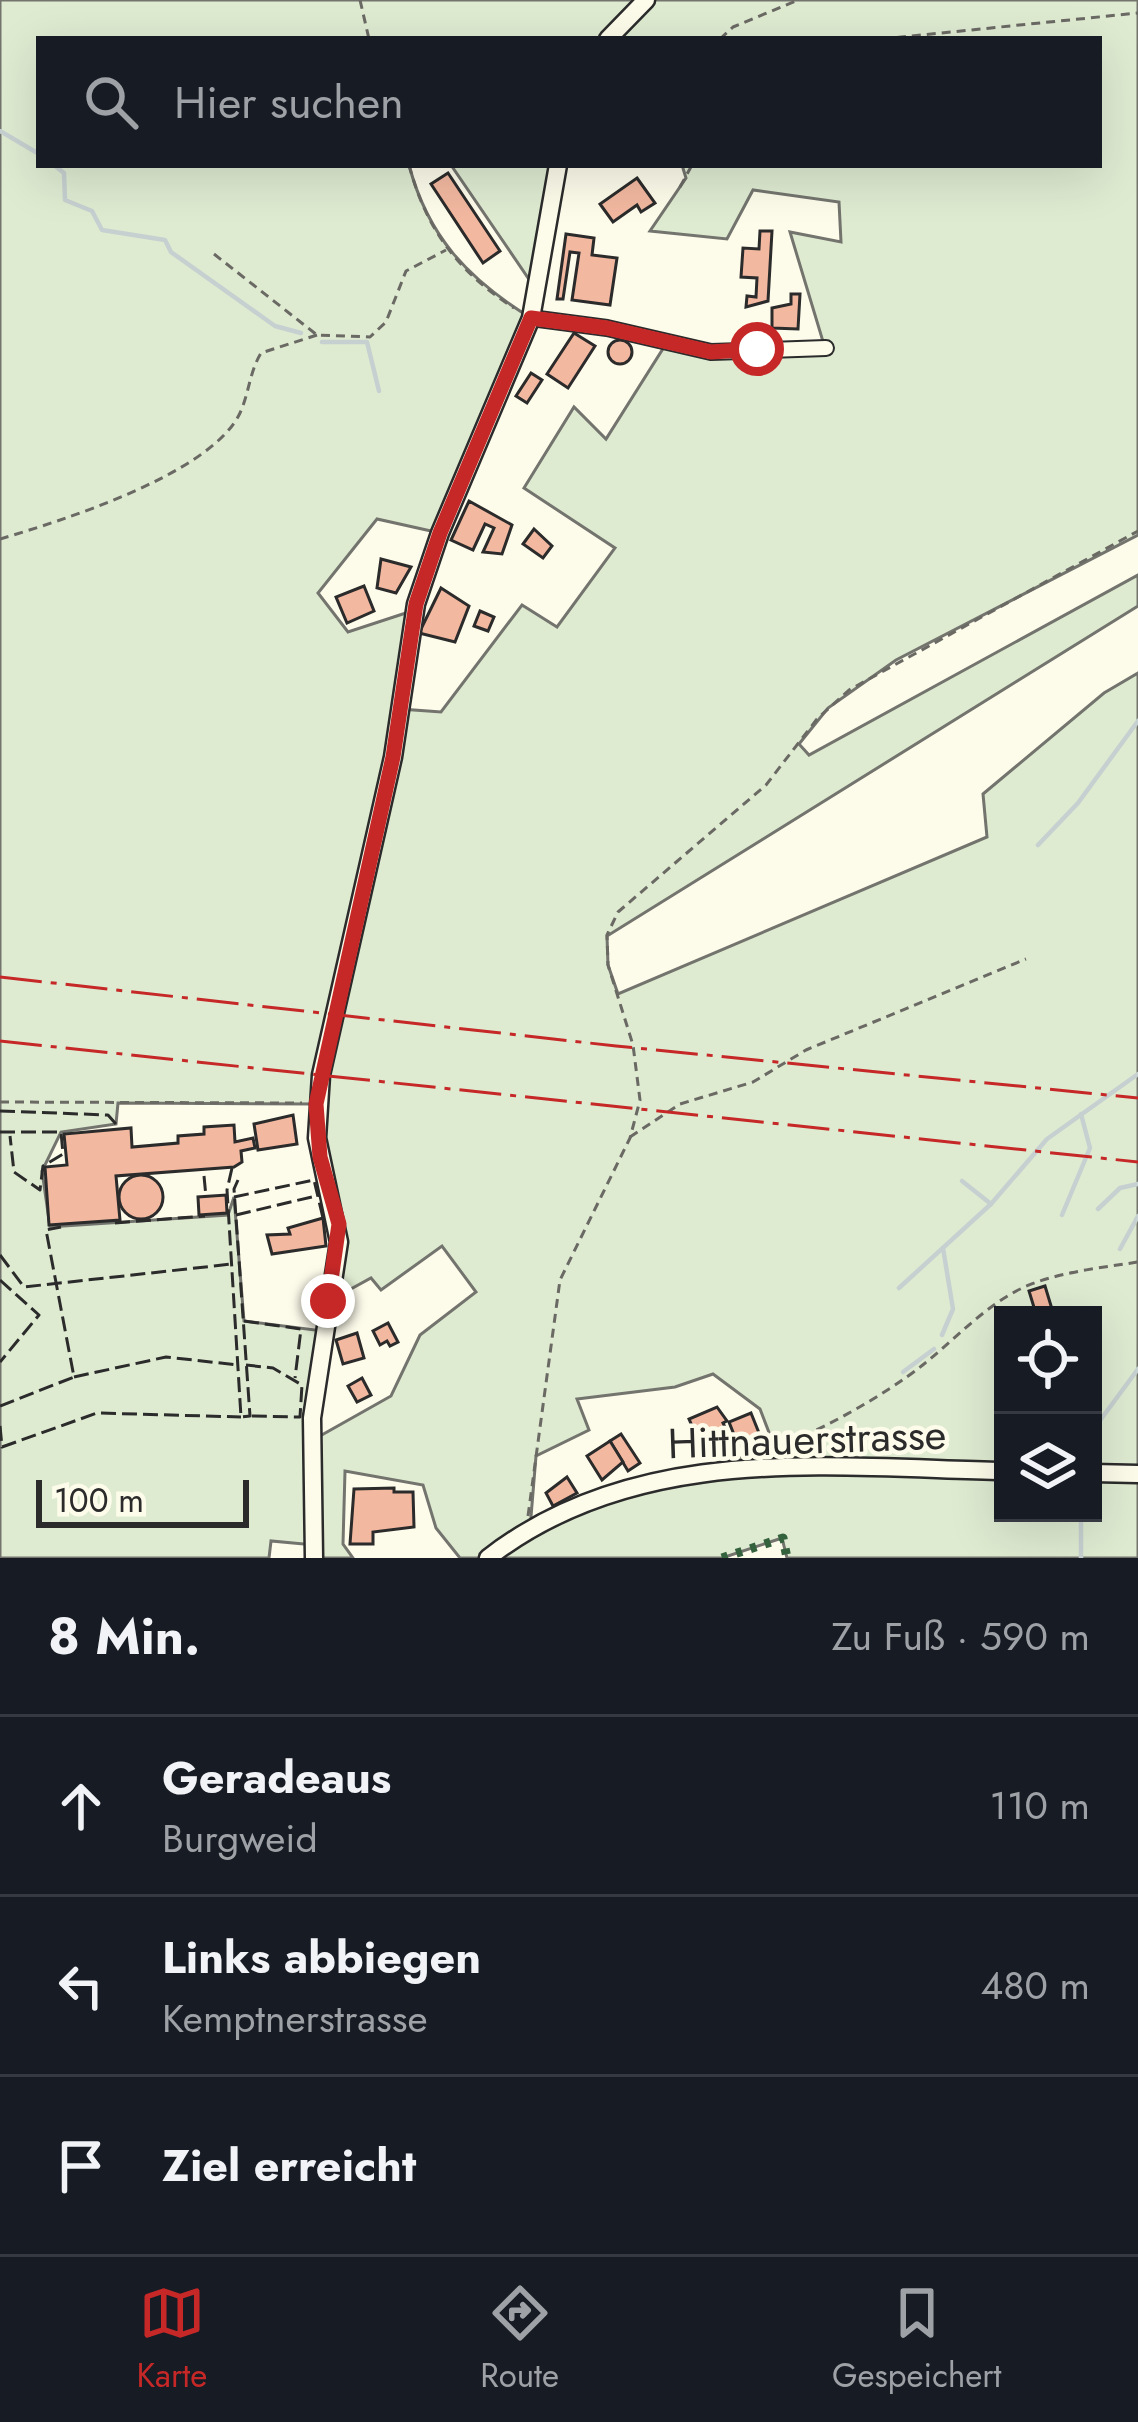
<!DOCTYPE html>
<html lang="de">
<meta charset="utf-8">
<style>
:root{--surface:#171b24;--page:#242831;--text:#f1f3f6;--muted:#9ea1a6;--line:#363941;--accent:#c62828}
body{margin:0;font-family:Jost,sans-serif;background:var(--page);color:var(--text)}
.controls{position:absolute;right:36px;bottom:36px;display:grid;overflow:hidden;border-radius:0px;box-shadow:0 12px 48px #0002}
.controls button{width:108px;height:108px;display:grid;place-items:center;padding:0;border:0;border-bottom:3px solid var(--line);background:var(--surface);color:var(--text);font:60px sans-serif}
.scale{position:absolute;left:36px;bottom:30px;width:213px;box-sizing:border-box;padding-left:12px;border:6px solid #2b2b2b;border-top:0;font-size:33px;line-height:42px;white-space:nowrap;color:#2b2b2b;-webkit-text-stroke:9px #fdfbea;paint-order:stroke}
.stop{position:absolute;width:36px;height:36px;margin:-27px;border:9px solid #c62828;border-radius:50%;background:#fff}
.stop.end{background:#c62828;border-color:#fff;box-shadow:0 3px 12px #0008}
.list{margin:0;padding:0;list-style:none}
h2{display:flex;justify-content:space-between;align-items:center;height:156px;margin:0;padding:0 48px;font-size:51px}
h2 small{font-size:39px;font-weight:400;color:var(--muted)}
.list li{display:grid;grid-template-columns:78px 1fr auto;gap:36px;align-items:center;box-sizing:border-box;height:180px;padding:0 48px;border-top:3px solid var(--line)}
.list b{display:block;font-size:45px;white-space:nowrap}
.list p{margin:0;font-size:39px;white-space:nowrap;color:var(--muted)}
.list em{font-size:39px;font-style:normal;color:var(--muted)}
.icon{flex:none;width:66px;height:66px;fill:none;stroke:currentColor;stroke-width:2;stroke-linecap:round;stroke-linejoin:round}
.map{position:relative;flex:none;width:1138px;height:1558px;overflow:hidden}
.search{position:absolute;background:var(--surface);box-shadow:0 12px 48px #0002;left:36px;right:36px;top:36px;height:132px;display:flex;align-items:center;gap:30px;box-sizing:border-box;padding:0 42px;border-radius:0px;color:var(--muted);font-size:45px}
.sheet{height:696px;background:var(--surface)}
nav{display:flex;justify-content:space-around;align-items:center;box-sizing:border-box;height:168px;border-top:3px solid var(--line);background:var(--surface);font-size:33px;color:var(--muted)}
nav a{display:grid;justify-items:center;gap:6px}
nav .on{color:var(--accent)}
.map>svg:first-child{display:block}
.green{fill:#deebd1;stroke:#74746e;stroke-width:3;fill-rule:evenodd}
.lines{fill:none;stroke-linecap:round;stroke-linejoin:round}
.stream{stroke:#c7d0d0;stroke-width:4.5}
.building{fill:#f2b8a0;stroke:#2b2b2b;stroke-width:3}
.minor-casing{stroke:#2b2b2b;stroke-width:18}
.tertiary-casing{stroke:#2b2b2b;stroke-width:21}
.path{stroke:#6a6964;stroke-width:3;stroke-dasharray:9 6;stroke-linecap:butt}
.minor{stroke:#fdfbea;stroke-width:14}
.tertiary{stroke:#fdfbea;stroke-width:16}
.hedge{stroke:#34623c;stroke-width:9;stroke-dasharray:6 9;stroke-linecap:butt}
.fence{stroke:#2b2b2b;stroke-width:3;stroke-dasharray:15 6;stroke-linecap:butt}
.power{stroke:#c62828;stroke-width:3;stroke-dasharray:42 9 6 9;stroke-linecap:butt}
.route{stroke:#c62828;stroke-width:15}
.labels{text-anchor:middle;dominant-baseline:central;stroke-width:9;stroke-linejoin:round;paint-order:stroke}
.street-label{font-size:42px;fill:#2b2b2b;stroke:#fdfbea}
</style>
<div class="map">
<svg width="1138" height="1558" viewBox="0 0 1138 1558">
<rect width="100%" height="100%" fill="#fdfbea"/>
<g class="green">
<path d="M0 0H1138V535L896 660 828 708 799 744 809 755 1138 575V606L607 936 608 965 618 994 987 837 983 794 1104 693 1138 673V1558H787L782 1538 722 1558H460L436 1528 423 1485 345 1471 343 1544 353 1558H314L315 1545 271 1541 269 1558H0ZM39 39H1099V165H682L686 178 650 231 727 239 753 190 839 202 841 242 790 232 825 348 711 352 666 344 606 439 574 407 524 488 615 548 557 627 522 605 441 712 401 709 415 610 348 632 318 593 377 519 440 533 531 318C468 279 428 237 409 165H39ZM118 1103 315 1104 339 1242 329 1301 371 1278 381 1290 442 1246 476 1292 420 1335 391 1396 311 1441 323 1331 244 1321 234 1197 228 1215 50 1227 42 1171 61 1132 116 1124ZM1003 1315H1093V1513H1003ZM713 1374 760 1409 775 1448 730 1460 729 1469 575 1507 530 1529 536 1456 589 1430 577 1399 675 1387Z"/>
<polygon points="451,165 558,165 537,291"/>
</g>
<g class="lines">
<g class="stream">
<polyline points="0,131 39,154"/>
<polyline points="54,165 64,173 65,200 92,211 102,230 165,240 171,252 275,326 301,333"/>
<polyline points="322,342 367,342 379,391"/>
<polyline points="1038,845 1078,803 1138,721"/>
<polyline points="962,1181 991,1204"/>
<polyline points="1098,1209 1120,1188 1138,1184"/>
<polyline points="1062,1215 1090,1148 1081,1114"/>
<polyline points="1120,1249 1138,1216"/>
<polyline points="899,1288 991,1204 1047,1139 1138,1074"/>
<polyline points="942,1335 953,1309 943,1248"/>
<polyline points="903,1372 934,1349"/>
<polyline points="1093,1430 1138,1369"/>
<polyline points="1081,1513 1081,1558"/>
</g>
</g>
<g class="building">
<polygon points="448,173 500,251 483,263 431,184"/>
<polygon points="637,178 655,203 641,212 637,205 613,222 600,204"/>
<polygon points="760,231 772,231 768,301 746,307 747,296 756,297 757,278 741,277 743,248 759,249"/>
<polygon points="566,234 594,238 592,255 617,258 610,305 572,300 579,253 570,252 563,299 557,299"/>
<polygon points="791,294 800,294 798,329 772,328 772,308 791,304"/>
<polygon points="574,333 595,346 568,388 547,374"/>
<circle cx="620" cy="352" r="12"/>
<polygon points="531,373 542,380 527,403 516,396"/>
<polygon points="469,501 512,525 502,554 483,552 494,528 485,524 473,550 451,540"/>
<polygon points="534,529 552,546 543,558 523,544"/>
<polygon points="381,559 411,567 396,593 377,588"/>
<polygon points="364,586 374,611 347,623 336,597"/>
<polygon points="441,588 469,606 455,642 419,633"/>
<polygon points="480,611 494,617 488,631 474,626"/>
<polygon points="293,1115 297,1144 258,1150 254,1124"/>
<polygon points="234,1125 235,1142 253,1138 255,1148 241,1151 242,1162 234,1167 116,1176 120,1220 49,1225 45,1167 67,1165 64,1134 131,1128 132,1147 178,1143 178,1136 204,1134 204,1127"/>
<circle cx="141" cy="1197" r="22"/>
<polygon points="226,1195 227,1213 199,1215 198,1197"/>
<polygon points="323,1218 326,1246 272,1254 267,1235 290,1234 288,1228"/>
<polygon points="1045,1286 1052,1309 1042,1315 1036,1314 1029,1291"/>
<polygon points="388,1323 398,1342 390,1346 387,1341 380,1345 373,1331"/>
<polygon points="357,1333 364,1358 343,1364 336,1340"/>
<polygon points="362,1378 371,1395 357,1402 348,1386"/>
<polygon points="717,1407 727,1421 723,1423 729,1436 702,1448 689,1419"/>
<polygon points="751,1413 761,1438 739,1447 729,1422"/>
<polygon points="621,1434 640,1463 628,1471 610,1441"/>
<polygon points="610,1441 623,1462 602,1480 587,1456"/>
<polygon points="567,1477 577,1493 553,1506 546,1493"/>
<polygon points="394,1488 394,1492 413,1492 414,1527 373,1532 373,1544 350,1544 354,1489"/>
</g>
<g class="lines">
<defs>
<polyline id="minor" points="531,318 607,328 711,352 826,348"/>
<g id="tertiary">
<polyline points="608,39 646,0"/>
<polyline points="1093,1473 1138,1474"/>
<polyline points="314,1558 312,1418 339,1242 317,1138 321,1075 393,757 416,604 440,533 531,318 558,165"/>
<path d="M488 1558C636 1443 827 1467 1003 1471"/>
</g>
</defs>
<use href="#minor" class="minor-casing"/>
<use href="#tertiary" class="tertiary-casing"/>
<g class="path">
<polyline points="360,0 369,39"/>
<polyline points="720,39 733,27 798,0"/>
<polyline points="882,39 1138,13"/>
<path d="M409 165C426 229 458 272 514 308"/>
<polyline points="680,187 692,165"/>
<polyline points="214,254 317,335 370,337 386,322 406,271 446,250"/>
<path d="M0 539C61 521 208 475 239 415 249 395 249 373 261 353L317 335"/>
<polyline points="0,1102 302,1103"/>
<polyline points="630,1137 680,1104 753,1082 806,1050 1026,959"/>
<path d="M761 1452C810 1438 884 1396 924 1364 960 1335 993 1297 1037 1282 1069 1271 1105 1267 1138 1262"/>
<polyline points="528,1516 560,1280 630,1138 640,1100 633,1045 608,965 607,935 618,912 766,785 817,719 849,690 1138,531"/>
</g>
<use href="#minor" class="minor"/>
<use href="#tertiary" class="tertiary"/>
<polyline class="hedge" points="722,1558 783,1538 787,1558"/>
<g class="fence">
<polyline points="0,1111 108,1115 116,1124"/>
<polyline points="0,1132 61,1132 63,1154 43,1166 40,1190 14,1172 10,1136"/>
<polyline points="232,1168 227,1190 241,1417 250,1416 234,1189 238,1180"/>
<polyline points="204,1176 206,1197"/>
<polyline points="234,1197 314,1180 323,1218"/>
<polyline points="236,1215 320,1195"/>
<polyline points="115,1223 205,1216"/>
<polyline points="0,1255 24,1287 232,1264"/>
<polyline points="0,1280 39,1315 0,1362"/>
<polyline points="244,1321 301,1329 295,1378"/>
<polyline points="246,1365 273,1368 302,1385 300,1417 250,1416"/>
<polyline points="74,1377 166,1357 238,1365"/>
<polyline points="0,1406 74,1377 46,1230 61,1227"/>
<polyline points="0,1426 2,1447 97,1413 241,1417"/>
</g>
<g class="power">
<polyline points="0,977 616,1046 1138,1098"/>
<polyline points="0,1041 1138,1162"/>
</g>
</g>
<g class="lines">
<polyline class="route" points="328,1301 339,1224 320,1157 316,1104 393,757 416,604 440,533 531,318 607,328 711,352 757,349"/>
</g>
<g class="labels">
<g class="street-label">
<text transform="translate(807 1439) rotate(-2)">Hittnauerstrasse</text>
</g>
</g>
</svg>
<div class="controls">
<button><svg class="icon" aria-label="locate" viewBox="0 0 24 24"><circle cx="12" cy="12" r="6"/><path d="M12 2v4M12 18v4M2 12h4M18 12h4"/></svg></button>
<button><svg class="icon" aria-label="layers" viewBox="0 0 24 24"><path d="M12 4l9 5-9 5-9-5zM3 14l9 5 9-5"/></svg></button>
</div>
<div class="scale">100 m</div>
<div class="stop" style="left:757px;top:349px"></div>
<div class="stop end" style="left:328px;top:1301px"></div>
<div class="search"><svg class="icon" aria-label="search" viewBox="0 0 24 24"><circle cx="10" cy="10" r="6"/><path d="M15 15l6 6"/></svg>Hier suchen</div>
</div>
<section class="sheet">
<h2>8 Min.<small>Zu Fuß · 590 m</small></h2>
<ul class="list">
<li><svg class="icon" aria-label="ahead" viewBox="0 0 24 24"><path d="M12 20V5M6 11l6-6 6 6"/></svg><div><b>Geradeaus</b><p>Burgweid</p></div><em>110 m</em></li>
<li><svg class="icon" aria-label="left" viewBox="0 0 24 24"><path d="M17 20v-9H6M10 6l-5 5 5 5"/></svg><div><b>Links abbiegen</b><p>Kemptnerstrasse</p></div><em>480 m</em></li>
<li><svg class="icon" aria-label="arrive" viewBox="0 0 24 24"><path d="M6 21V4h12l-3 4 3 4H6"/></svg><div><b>Ziel erreicht</b></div></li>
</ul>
</section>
<nav>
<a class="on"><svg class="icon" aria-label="map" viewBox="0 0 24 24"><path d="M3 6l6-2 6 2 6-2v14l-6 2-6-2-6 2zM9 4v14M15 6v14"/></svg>Karte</a>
<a><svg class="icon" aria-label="directions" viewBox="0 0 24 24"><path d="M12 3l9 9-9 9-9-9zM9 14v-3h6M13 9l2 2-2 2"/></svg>Route</a>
<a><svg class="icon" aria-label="saved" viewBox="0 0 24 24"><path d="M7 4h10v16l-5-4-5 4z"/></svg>Gespeichert</a>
</nav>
